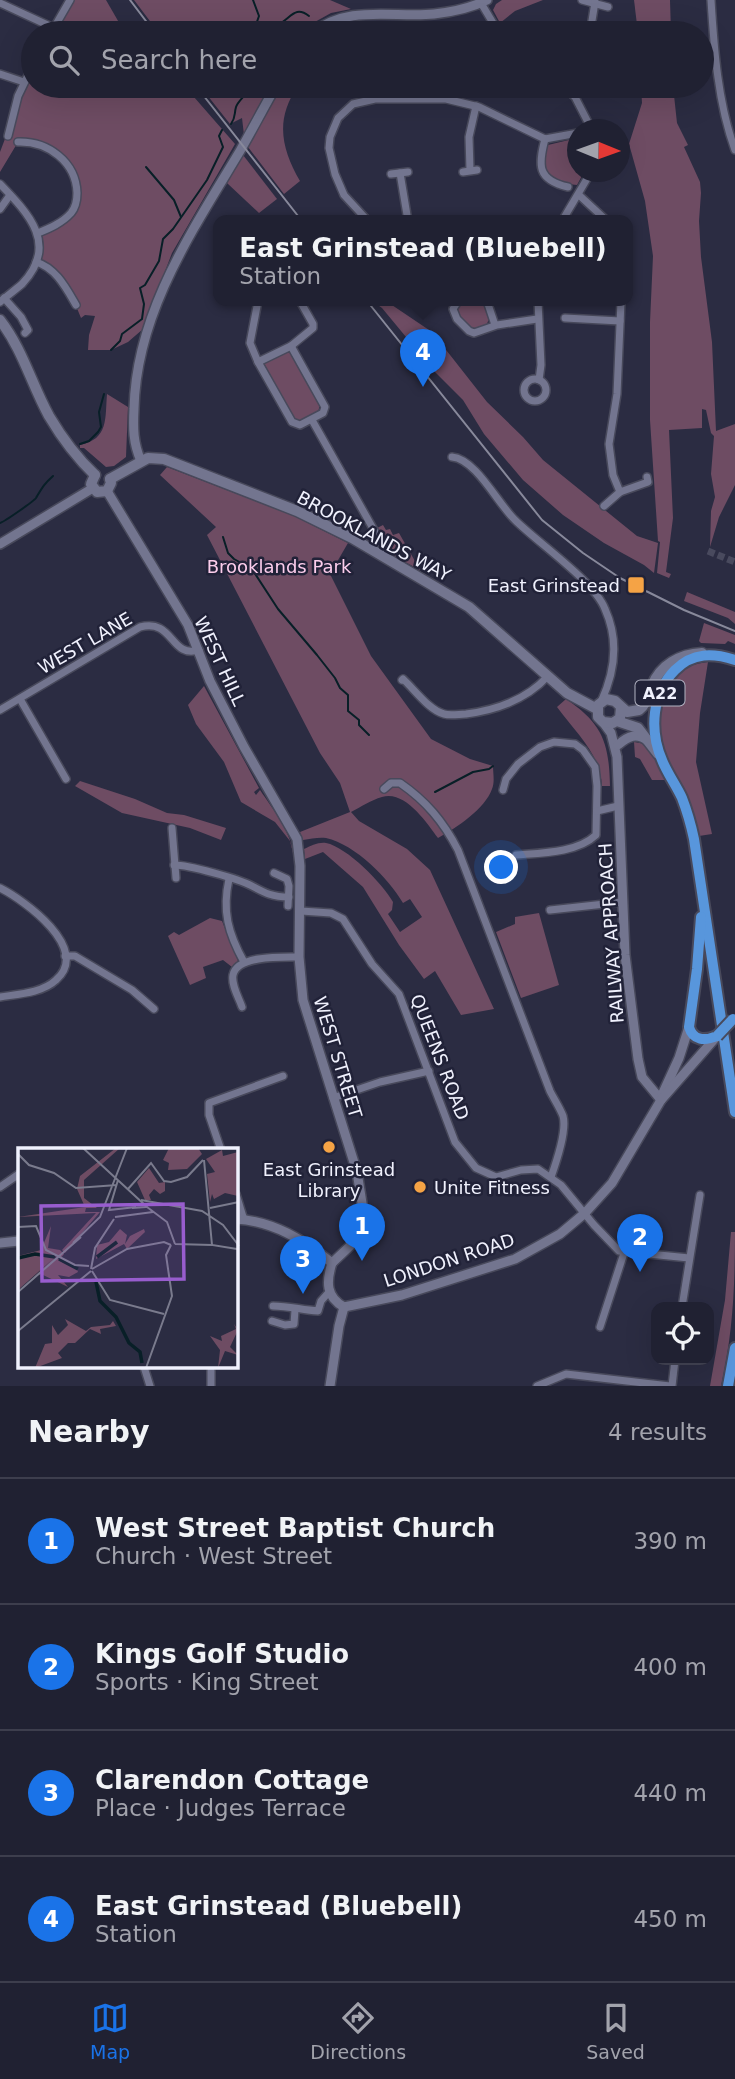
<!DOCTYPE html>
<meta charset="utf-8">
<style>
:root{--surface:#202132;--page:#28293a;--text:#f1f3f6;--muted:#a2a3ac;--line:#3d3e4d;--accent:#1a73e8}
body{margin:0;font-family:"DejaVu Sans",sans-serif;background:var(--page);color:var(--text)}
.controls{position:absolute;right:21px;bottom:21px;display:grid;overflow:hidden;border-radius:14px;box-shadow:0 7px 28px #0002}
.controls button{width:63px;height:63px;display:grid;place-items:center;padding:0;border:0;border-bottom:2px solid var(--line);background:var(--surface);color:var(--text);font:35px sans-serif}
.compass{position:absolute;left:567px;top:119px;width:63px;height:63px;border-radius:50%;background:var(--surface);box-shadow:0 7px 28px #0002;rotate:91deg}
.you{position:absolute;left:502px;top:868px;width:24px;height:24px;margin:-18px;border:5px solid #fff;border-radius:50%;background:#1a73e8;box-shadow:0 0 0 10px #1a73e833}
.badge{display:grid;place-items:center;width:46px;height:46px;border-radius:50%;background:var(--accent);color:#fff;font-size:23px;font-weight:700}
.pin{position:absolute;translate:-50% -58px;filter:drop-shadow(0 2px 4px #0008)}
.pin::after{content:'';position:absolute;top:37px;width:24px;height:21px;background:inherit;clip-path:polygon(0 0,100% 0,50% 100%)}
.popup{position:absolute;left:213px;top:215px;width:420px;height:91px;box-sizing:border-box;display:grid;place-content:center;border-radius:14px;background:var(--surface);filter:drop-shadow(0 2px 5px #0005);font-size:23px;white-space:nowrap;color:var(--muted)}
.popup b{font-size:26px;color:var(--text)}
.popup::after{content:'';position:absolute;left:50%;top:100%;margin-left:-14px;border:14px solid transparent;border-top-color:var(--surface)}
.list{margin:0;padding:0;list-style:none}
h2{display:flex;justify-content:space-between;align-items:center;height:91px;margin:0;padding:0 28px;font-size:30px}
h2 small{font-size:23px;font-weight:400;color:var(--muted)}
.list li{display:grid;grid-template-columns:46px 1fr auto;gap:21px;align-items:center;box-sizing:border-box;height:126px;padding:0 28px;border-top:2px solid var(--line)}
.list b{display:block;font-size:26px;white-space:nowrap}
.list p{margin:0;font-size:23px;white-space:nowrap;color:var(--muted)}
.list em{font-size:23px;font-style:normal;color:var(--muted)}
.icon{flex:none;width:38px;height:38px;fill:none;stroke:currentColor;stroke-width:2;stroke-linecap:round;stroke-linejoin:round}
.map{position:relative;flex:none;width:735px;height:1386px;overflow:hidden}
.search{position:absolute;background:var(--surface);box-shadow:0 7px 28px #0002;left:21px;right:21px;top:21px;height:77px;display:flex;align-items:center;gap:18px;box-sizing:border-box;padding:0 24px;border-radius:38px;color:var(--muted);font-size:26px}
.sheet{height:595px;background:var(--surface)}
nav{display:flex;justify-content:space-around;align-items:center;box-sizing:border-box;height:98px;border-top:2px solid var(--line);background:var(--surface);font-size:19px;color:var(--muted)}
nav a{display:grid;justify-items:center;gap:4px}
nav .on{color:var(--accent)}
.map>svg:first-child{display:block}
.green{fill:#6e4c63}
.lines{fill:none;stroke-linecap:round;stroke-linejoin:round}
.stream{stroke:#081f27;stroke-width:2}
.minor-tunnel{stroke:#494a5e;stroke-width:7;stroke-dasharray:7 3.5;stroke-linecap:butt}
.minor-casing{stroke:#48495b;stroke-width:10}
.tertiary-casing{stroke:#48495b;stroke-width:12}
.secondary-casing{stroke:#48495b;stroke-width:13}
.trunk-casing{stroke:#48495b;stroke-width:14}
.minor{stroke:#73758f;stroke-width:7}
.tertiary{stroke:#73758f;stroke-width:9}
.secondary{stroke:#73758f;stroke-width:10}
.trunk{stroke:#5896dc;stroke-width:10}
.rail{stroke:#88899b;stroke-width:2}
.trunk-bridge-casing{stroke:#48495b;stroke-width:14;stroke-linecap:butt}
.trunk-bridge{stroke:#5896dc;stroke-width:10}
.poi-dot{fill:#f5a345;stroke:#212238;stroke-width:2.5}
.labels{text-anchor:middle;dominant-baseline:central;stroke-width:5;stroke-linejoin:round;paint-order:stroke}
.shield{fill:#212238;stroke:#b2b3c2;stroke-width:2}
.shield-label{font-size:16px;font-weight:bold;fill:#f0f1fd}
.street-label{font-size:18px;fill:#f0f1fd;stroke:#212238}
.park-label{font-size:18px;fill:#fccdec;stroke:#212238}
.poi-label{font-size:18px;fill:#f0f1fd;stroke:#212238;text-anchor:end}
.inset-river{fill:none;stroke:#081f27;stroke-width:3.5}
.inset-road{fill:none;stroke:#7a7b8d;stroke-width:2}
.view{fill:#985dce;fill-opacity:0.15;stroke:#985dce;stroke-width:3.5}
.inset-edge{fill:none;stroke:#f0f1fd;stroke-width:3.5}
</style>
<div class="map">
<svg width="735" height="1386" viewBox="0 0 735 1386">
<rect width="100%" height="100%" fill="#2b2c42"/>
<g class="green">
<polygon points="70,0 106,0 125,33 51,33"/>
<polygon points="134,0 330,0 351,9 331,13 313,23 311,25 320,33 159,33"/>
<polygon points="502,0 543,0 515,11 500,23 493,10 496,4"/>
<polygon points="634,0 670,0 671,33 638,33"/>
<path d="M451 21C460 22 472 26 476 33H329L341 27 372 22H408L434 26Z"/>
<path d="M33 65V86H155L171 95 187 89 235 144 172 253 143 329 128 342 111 350H88L89 335 95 316 85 315 81 318C72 293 59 275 36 262L38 233 56 225 77 201 74 174 53 152 18 142 0 172V152Z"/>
<path d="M200 86H298C275 119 281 148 300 181L284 194 248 147 249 144 244 135 242 118 230 124Z"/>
<polygon points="641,86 673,86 677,123 688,145 684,147 700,182 701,193 699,221 701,257 712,342 716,431 735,424 735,485 719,517 710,547 711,511 715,497 711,474 714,436 711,433 706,410 702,409 702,428 669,430 673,518 666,572 671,574 669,578 657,573 660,542 658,541 650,420 650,322 653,256 645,201 629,144 642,103"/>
<path d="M577 138 578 172H584L577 185C552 183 535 171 548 145Z"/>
<polygon points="243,155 277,199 259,213 227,183"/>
<polygon points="372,301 386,301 432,332 487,402 523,437 543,460 637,536 658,543 654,573 644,565 604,543 563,515 523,480 484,434 463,400 435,372 382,308"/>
<path d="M464 301H484L489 319 486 326C470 331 465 326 457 312L458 306Z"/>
<polygon points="285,352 291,353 320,403 318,413 302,421 293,418 265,365 265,362"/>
<path d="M107 394 128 407 126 457 114 466 106 467 84 448H80V445C109 439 105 418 107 394Z"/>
<path d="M167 467 294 516 348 543 330 574 371 656 431 739 470 759 493 766C493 773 495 782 492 789 485 809 456 828 438 838 426 822 405 790 382 797 371 800 361 807 351 812L359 821 407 849 430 870 494 1009 461 1015 435 971 424 979 399 945 363 887 323 852 305 859 304 849C311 846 318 842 326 843 347 847 383 884 393 902L392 910 388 914 400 932 422 917 410 899 403 903C388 878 356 845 326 838 318 837 311 839 303 840L300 832 350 812 340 783 320 753 207 535 216 527 160 475Z"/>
<polygon points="383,525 386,530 390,529 393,535 399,533 420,570 392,555 377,528"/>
<polygon points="687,592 735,612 735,624 728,618 684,601"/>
<polygon points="704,623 735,635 735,644 728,641 725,644 701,643 699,641"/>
<path d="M708 662 700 713 696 762 712 834 699 836C688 793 651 750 659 704 660 698 666 691 669 685 677 669 691 664 708 662Z"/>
<path d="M204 686 259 788 254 792 256 795 260 790C274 811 291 831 294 857L290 841 275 822 241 802 224 762 196 724 188 705Z"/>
<path d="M566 699C603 724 609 743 610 786H602C600 753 576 733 557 707Z"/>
<polygon points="634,742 646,744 665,776 664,780 652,780 640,759 635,757"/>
<polygon points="80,781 135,799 167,813 184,815 226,828 221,840 190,828 122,813 75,786"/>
<polygon points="539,913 559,985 521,998 496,932 515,924 515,917"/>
<polygon points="210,918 222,921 238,961 232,967 223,960 203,967 206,978 190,985 168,936 174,932 179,935"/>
<path d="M731 1232H735C735 1286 733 1333 721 1386H710L725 1300Z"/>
</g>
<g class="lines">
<g class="stream">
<path d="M257 23H281C292 16 296 6 309 16"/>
<polyline points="253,33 259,16 253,0"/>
<polyline points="329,33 332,33"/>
<path d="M339 33C363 26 388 27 412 26 416 26 418 29 422 30 433 35 439 32 449 27L455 33"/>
<polyline points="458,33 465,33"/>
<path d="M231 124C236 117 234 114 236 107 239 99 247 96 249 86"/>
<polyline points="146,167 174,200 181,217"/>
<polyline points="111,350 120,341 122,334 142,319 144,304 140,288 145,285 159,261 163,239 173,229 207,180 223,147 219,136 222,130"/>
<polyline points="80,444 89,441 98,432 101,427 99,412 104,394"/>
<path d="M0 523C4 522 34 501 36 498 42 488 44 484 53 476"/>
<polyline points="223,537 228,553 234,559 252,569 278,609 317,655 335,678 340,688 348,695 348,711 359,720 359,725 369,735"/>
<polyline points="435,792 473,772 489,769 493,766"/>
</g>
<polyline class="minor-tunnel" points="708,551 735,562"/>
<defs>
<g id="minor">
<polyline points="582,0 608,7"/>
<path d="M711 0C714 49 718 104 735 150"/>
<polyline points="0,3 54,28"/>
<polyline points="481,3 499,33"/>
<polyline points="51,33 70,0"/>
<polyline points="590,33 595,2"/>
<polyline points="0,74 24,82"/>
<polyline points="563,86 575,97 592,130"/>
<polyline points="8,136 18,96 33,65"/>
<path d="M545 139C538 165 537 180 568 187"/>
<path d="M18 142C48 141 76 162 77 193 77 200 76 207 71 213 62 223 50 228 38 233"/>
<polyline points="470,170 469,137 476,106"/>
<polyline points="463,172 477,170"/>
<polyline points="400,173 408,221"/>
<polyline points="391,174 408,172"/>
<path d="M0 184C29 214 59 245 22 284 15 290 7 296 0 302"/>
<polyline points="579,195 607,221"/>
<polyline points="0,209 10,195"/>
<polyline points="368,221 344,195 335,174 329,148 330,137 338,118 353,104 375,99 446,99 479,107 545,139 578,133"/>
<polyline points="562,221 591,172"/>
<path d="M36 262C56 268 66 288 76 305"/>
<polyline points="4,298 21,317 28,330 25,333"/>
<polyline points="258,301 250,343 258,362"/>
<polyline points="458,301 453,309 457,319 469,331 474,333 497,325 537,319"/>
<polyline points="487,301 495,325"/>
<polyline points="538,301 541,365 539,380"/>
<polyline points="565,318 620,321"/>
<polygon points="291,346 325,407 323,413 300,425 292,422 258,362"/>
<polyline points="291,346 313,328 313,324 300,301"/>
<circle cx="535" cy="390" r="11"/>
<polyline points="312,420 384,548 384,557"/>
<path d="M452 457C476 459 498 504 515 520 538 543 594 581 605 609 619 640 615 672 601 702"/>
<polyline points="620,492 613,475 609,444 617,394 621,301"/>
<polyline points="604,506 620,492 648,482 647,477"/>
<path d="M402 680 403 679C415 690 429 710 444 714 451 716 459 714 466 714 497 710 527 699 548 676"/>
<polyline points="20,699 66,779"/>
<path d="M0 710 140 627C174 618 170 659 199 650"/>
<path d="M384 789 391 783H400C426 801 443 821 458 850L550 1091C554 1099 560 1108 563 1116 567 1130 556 1163 551 1177"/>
<path d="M503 790 506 779 518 764 540 747 554 742 575 744 583 750 595 767 597 786 596 835C577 853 541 853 516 855"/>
<polyline points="597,811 618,806"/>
<polyline points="172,828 176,878"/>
<path d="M174 865C189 865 239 879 252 886 265 893 272 897 289 897"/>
<polyline points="274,873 287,879 289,886 288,906"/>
<path d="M229 879C222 911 228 933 244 962"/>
<path d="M0 888C24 900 92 949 56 980 42 993 19 994 0 997"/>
<polyline points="550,910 623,902"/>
<polyline points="301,911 331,913 343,919 372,964 399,994 455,1142 476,1168 496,1177 521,1170 538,1169 561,1185 594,1225 619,1251 689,1258"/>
<polyline points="65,956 75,956 132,990 154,1009"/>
<path d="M242 1007C239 998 231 985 233 975 237 955 283 957 299 957"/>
<polyline points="333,1098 380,1082 429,1071"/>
<polyline points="221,1150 209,1115 209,1103 283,1076"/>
<polyline points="0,1187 19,1174"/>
<polyline points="236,1194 244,1220"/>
<path d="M273 1306C289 1306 302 1310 318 1311L321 1301 329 1292"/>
<polyline points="682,1307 700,1195"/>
<polyline points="272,1321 285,1325 294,1324 295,1310"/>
<polyline points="600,1327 624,1253"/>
<polyline points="144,1367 150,1386"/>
<polyline points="211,1371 211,1386"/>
<polyline points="537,1386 566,1374 670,1386"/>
<polyline points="672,1386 675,1360"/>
</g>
<g id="tertiary">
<path d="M313 33C347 4 394 18 434 14 452 12 471 8 487 0"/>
<path d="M141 461C133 443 133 428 134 409 136 313 192 231 240 151 252 130 264 107 276 86"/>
<polyline points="107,491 188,625 210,681 244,747 297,839 300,866 299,957 303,1000 357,1172 362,1203 360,1218 350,1246 332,1263"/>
<polyline points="0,544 93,488"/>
<polyline points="603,722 611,733 617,757 625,955 638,1059 642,1077 661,1100"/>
<path d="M618 745C628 736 637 732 648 741"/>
<polyline points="662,1095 679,1058 689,1027"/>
<path d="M236 1219C273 1221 304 1240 332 1263"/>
<polyline points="0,1243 19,1241"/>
<path d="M332 1263C326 1282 326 1297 344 1307"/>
<polyline points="344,1307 402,1295 515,1259 560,1234 585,1213 612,1183 661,1100 717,1036"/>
<polyline points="330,1386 339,1326 344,1307"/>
</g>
<g id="secondary">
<path d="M0 320C23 350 31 383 49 416 62 438 77 458 95 475"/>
<polyline points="95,475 91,484 97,492 107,491 111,483 110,479"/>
<polyline points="110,479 148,458 164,459 297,511 352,538 469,607 567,693 597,709"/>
<path d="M621 707 620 718 613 723 603 722 598 717V705L606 699 615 701 627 712 639 710C647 704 648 695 652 686 660 665 680 654 702 653"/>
<polyline points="617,721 638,728 658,754"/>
</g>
<g id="trunk">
<path d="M735 660C713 653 693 652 675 670 652 693 649 730 662 760 667 773 676 785 682 798 687 811 691 825 694 839L735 1112"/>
<path d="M701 917 697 969 689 1027C693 1041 705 1041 717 1036"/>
<polyline points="728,1386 735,1348"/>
</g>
</defs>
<use href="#minor" class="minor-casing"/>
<use href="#tertiary" class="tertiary-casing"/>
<use href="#secondary" class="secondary-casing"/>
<use href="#trunk" class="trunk-casing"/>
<use href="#minor" class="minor"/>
<use href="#tertiary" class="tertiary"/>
<use href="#secondary" class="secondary"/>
<use href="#trunk" class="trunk"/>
<g class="rail">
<polyline points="130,0 155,33"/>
<polyline points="196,86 302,221"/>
<polyline points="371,306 542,520 583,553 620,578 684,610 735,631"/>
</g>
<defs>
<polyline id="trunk-bridge" points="717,1036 733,1019"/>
</defs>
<use href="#trunk-bridge" class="trunk-bridge-casing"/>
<use href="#trunk-bridge" class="trunk-bridge"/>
</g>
<g class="poi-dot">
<rect x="627" y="576" width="18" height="18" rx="3.5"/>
<circle cx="329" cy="1147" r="7"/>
<circle cx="420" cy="1187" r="7"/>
</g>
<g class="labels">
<rect class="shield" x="635.5" y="680.5" width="49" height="25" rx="5"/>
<g class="shield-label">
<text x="660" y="693">A22</text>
</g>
<g class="street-label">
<text transform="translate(374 536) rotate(28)">BROOKLANDS WAY</text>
<text transform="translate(85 643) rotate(-30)">WEST LANE</text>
<text transform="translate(220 661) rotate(65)">WEST HILL</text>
<text transform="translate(611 933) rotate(-94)">RAILWAY APPROACH</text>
<text transform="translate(338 1057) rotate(73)">WEST STREET</text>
<text transform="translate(440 1057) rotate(69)">QUEENS ROAD</text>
<text transform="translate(449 1260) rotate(-18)">LONDON ROAD</text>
</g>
<g class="park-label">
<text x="279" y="566">Brooklands Park</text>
</g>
<g class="poi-label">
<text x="620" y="585">East Grinstead</text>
<text x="329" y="1169" text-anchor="middle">East Grinstead<tspan x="329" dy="21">Library</tspan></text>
<text x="434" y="1187" text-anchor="start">Unite Fitness</text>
</g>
</g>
<g transform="translate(18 1148)">
<rect width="220" height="220" fill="#2b2c42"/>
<path d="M98 0H102L66 32V50L79 60H68L67 64H82L47 105 44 102 78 65 0 69 67 59 59 41 62 28ZM151 0H180L184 6 169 21 150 22 151 15 145 12ZM204 2 205 8 220 4V48L207 45 196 51 194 46 192 54 189 26 197 24 188 11ZM131 20 141 35 147 34V43L142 46 136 41 131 47 133 52H127L119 34ZM33 78 30 100 42 102 46 106 43 110 36 108 37 110 58 118 60 124 51 129 40 127 50 139 23 126 16 129 36 110 0 142V108L23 102ZM102 81 109 87 107 96 112 88 126 81 127 84 109 101 106 96 78 111 79 97 91 94ZM47 171 68 183 73 179 92 177 95 173 98 178 82 181 83 186 72 181 57 195H50L40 205 44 210 17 220 27 196 34 195V177L40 187 50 177ZM216 176 220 182 212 199 220 207 207 203 200 220 202 202 192 188 204 193 203 188 218 181Z" fill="#6e4c63"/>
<path class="inset-river" d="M79 109 99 94M0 110 17 106 37 109M41 111 60 121M78 134 82 153 98 169 111 195 122 204 124 215"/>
<path class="inset-road" d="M65 0 129 59 114 60M0 6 11 17 36 25 58 40 99 37M186 12 194 97 219 101M100 32 91 62 118 59M110 41 133 15 146 33 153 34 169 29 185 12M123 52 184 63 205 77 221 98M129 59 149 74 157 96M192 60 221 54M97 69 135 64M0 79 18 78 28 102 57 117 71 118M55 95 82 69 109 0M157 96 194 97M73 121 77 100 96 71M74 121 109 101 146 94 153 97M74 123 92 152 146 166M0 144 63 89M0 183 73 123M128 220 154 148 148 107 153 97"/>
<path class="view" d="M165 56 166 131 24 133 23 58Z"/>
<rect width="220" height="220" class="inset-edge"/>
</g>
</svg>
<div class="controls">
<button><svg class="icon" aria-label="locate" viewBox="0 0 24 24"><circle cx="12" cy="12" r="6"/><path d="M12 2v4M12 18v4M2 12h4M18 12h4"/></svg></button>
</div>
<svg class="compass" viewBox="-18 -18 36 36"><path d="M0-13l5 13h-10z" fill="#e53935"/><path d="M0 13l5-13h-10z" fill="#a2a3ac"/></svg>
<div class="you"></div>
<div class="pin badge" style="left:362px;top:1261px">1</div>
<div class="pin badge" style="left:640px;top:1272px">2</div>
<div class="pin badge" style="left:303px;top:1294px">3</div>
<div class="pin badge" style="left:423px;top:387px">4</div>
<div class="popup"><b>East Grinstead (Bluebell)</b>Station</div>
<div class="search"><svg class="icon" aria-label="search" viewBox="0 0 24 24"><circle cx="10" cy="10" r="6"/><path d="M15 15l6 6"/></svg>Search here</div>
</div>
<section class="sheet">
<h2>Nearby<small>4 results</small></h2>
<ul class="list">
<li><span class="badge">1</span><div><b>West Street Baptist Church</b><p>Church · West Street</p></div><em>390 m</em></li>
<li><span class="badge">2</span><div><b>Kings Golf Studio</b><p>Sports · King Street</p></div><em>400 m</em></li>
<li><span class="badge">3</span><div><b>Clarendon Cottage</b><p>Place · Judges Terrace</p></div><em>440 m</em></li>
<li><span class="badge">4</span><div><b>East Grinstead (Bluebell)</b><p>Station</p></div><em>450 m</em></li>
</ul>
</section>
<nav>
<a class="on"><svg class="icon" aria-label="map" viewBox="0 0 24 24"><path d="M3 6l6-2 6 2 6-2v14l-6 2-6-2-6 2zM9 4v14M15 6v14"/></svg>Map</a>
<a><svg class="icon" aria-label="directions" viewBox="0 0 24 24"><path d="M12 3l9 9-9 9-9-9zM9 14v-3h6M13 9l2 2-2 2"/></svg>Directions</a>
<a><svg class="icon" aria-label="saved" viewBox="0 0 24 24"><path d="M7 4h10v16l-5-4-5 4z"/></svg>Saved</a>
</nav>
